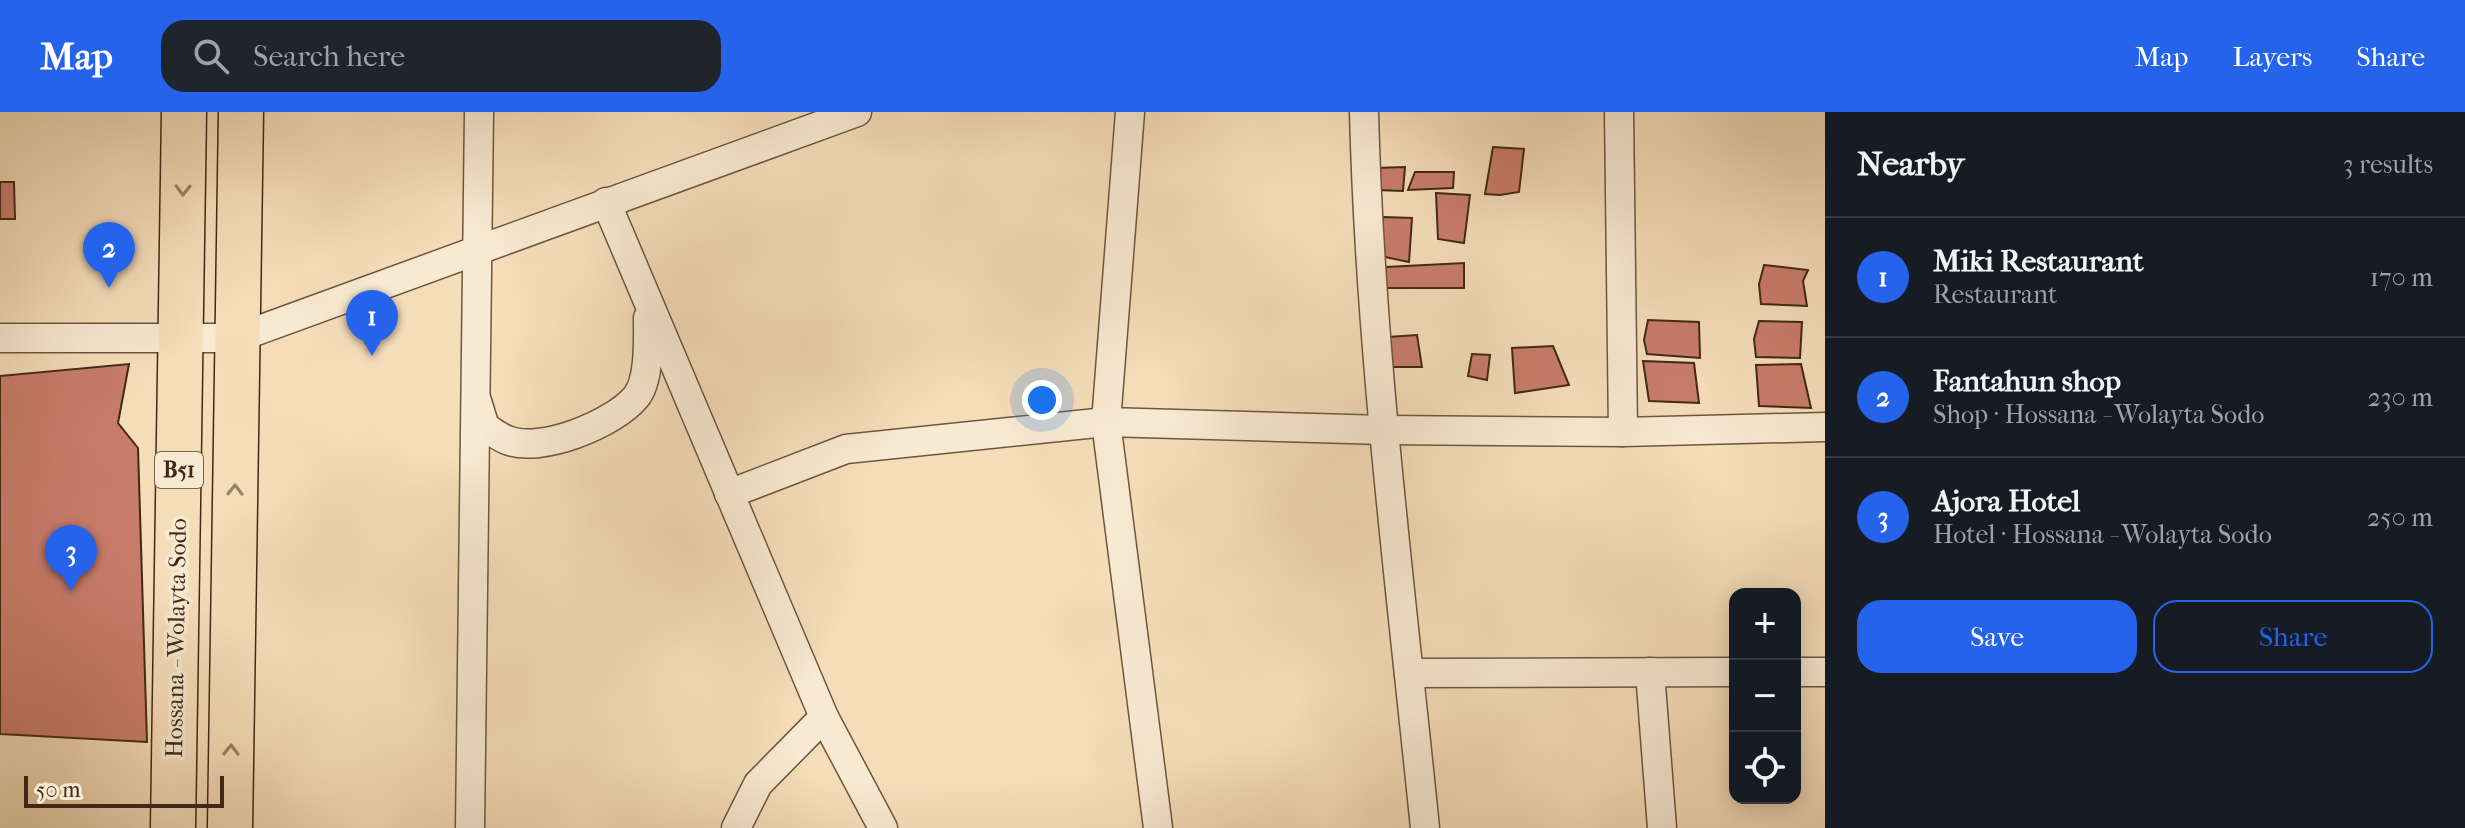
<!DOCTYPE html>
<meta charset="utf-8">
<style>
:root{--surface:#171b24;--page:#20242c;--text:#f1f3f6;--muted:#9ea1a6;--line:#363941;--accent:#2563eb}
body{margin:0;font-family:"IM FELL French Canon",serif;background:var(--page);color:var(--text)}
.controls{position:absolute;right:24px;bottom:24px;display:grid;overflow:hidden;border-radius:16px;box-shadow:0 4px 20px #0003}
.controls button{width:72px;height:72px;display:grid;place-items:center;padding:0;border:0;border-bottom:2px solid var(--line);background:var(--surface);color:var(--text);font:40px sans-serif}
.scale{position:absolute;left:24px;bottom:20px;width:200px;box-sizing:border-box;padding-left:8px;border:4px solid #412915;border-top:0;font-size:22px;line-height:28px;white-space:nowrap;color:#412915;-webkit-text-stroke:6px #f8e9d2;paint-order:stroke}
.you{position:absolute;left:1042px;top:288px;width:28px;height:28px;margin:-20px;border:6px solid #fff;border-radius:50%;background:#1a73e8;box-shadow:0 0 0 12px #1a73e833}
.badge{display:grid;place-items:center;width:52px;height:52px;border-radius:50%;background:var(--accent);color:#fff;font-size:26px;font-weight:700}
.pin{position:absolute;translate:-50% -66px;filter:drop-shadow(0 2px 4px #0008)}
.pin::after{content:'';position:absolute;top:42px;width:28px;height:24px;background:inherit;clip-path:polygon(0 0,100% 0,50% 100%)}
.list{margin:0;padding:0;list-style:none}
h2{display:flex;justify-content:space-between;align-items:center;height:104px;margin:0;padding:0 32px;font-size:34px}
h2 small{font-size:26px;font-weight:400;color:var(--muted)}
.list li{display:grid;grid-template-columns:52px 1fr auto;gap:24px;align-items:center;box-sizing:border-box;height:120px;padding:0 32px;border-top:2px solid var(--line)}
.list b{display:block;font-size:30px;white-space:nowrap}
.list p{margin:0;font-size:26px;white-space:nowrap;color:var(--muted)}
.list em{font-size:26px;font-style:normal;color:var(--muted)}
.actions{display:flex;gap:16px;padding:24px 32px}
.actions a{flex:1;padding:18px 0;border:2px solid var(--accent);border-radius:24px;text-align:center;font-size:28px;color:var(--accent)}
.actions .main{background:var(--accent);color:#fff}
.icon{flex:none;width:44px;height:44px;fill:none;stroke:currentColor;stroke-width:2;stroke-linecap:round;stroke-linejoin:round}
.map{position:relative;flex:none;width:1825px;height:716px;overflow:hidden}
header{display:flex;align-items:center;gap:48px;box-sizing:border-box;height:112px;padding:0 40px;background:var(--accent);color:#fff}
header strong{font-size:38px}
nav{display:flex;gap:44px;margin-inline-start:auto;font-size:28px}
.search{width:560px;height:72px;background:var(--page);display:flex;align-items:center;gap:20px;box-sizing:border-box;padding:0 28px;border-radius:24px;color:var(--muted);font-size:30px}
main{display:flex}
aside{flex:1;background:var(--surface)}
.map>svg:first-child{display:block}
.building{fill:#c97c6c;stroke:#412915;stroke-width:2}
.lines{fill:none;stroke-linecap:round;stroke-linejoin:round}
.minor-casing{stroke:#6e563e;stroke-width:31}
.trunk-casing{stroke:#412915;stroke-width:47}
.minor{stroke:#f8e9d2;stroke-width:28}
.trunk{stroke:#f5ddba;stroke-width:44}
.oneway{stroke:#9b8368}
.labels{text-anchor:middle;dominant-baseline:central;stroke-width:7;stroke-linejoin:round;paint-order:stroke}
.shield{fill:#f8e9d2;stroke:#78634e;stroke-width:2}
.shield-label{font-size:22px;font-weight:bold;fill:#412915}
.street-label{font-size:24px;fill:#412915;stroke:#f8e9d2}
</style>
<header>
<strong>Map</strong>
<div class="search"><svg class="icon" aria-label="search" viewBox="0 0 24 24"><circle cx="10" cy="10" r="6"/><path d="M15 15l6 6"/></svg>Search here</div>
<nav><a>Map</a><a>Layers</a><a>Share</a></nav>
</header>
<main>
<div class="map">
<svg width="1825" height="716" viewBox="0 0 1825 716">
<rect width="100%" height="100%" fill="#f5ddba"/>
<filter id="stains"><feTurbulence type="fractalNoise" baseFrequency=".0025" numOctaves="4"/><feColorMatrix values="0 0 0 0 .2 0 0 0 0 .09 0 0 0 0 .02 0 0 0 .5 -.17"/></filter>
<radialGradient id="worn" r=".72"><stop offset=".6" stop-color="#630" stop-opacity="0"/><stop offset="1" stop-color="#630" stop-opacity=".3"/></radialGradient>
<g class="building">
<polygon points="1493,35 1524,37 1519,80 1500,83 1485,82"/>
<polygon points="1405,55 1403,79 1376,78 1375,56"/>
<polygon points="1415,60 1454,60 1453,76 1408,78"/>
<polygon points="0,70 14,70 15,107 0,107"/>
<polygon points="1436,81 1470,83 1464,131 1438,127"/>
<polygon points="1383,105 1412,106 1409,150 1380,144 1379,126"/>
<polygon points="1464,151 1464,176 1381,176 1386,155"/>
<polygon points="1764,153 1808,158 1803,169 1807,194 1761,192 1759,172"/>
<polygon points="1648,208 1699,210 1700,246 1647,242 1644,228"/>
<polygon points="1759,209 1802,210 1800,246 1756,245 1754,227"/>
<polygon points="1417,223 1422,255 1391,255 1388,225"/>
<polygon points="1553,234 1569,273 1515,281 1512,236"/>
<polygon points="1472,242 1490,243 1487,268 1468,264"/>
<polygon points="1643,249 1694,251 1699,291 1649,289"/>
<polygon points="129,252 118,311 138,336 147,630 0,622 0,264"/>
<polygon points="1801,252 1811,296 1759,294 1756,253"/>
</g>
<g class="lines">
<defs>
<g id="minor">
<polyline points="1130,0 1106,310 1158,716"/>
<path d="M1364 0C1370 239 1401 478 1425 716"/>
<polyline points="1619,0 1623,320"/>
<polyline points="606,90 824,605 758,672 736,716"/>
<polyline points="0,226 237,226 857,0"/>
<path d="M477 289 485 315C492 319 499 325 507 328 540 342 614 312 636 285 650 268 648 227 648 206"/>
<polyline points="729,382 846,337 1106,310 1384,318 1623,320 1825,315"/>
<polyline points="1650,560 1662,716"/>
<polyline points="1795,560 1825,560"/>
<polyline points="1409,561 1735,560"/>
<polyline points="824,605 883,716"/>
<polyline points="470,716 479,0"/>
</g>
<g id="trunk">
<polyline points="173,716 184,0"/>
<polyline points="230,716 241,0"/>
</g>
</defs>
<use href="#minor" class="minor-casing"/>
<use href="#trunk" class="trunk-casing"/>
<use href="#minor" class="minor"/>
<use href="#trunk" class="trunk"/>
</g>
<defs><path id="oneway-chevron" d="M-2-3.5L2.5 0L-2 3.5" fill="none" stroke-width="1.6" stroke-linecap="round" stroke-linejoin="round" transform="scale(2)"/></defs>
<g class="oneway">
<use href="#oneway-chevron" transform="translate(183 78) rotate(91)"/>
<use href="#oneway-chevron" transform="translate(235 378) rotate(-89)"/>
<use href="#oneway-chevron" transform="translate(231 638) rotate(-89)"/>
</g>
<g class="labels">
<rect class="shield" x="155" y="340" width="48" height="36" rx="6"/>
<g class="shield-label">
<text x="179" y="358">B51</text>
</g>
<g class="street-label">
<text transform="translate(176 526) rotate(-89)">Hossana - Wolayta Sodo</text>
</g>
</g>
<rect width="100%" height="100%" filter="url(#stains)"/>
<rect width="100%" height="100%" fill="url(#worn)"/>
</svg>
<div class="controls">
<button>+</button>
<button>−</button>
<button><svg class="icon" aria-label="locate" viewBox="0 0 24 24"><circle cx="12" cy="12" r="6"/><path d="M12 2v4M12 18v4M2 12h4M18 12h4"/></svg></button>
</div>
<div class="scale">50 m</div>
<div class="you"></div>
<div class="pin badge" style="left:372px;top:244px">1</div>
<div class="pin badge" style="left:109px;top:176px">2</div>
<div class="pin badge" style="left:71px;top:479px">3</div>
</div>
<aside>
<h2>Nearby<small>3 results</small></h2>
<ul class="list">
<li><span class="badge">1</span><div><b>Miki Restaurant</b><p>Restaurant</p></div><em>170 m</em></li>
<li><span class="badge">2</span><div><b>Fantahun shop</b><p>Shop · Hossana - Wolayta Sodo</p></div><em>230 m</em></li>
<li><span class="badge">3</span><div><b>Ajora Hotel</b><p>Hotel · Hossana - Wolayta Sodo</p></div><em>250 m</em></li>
</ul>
<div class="actions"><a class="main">Save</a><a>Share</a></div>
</aside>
</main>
